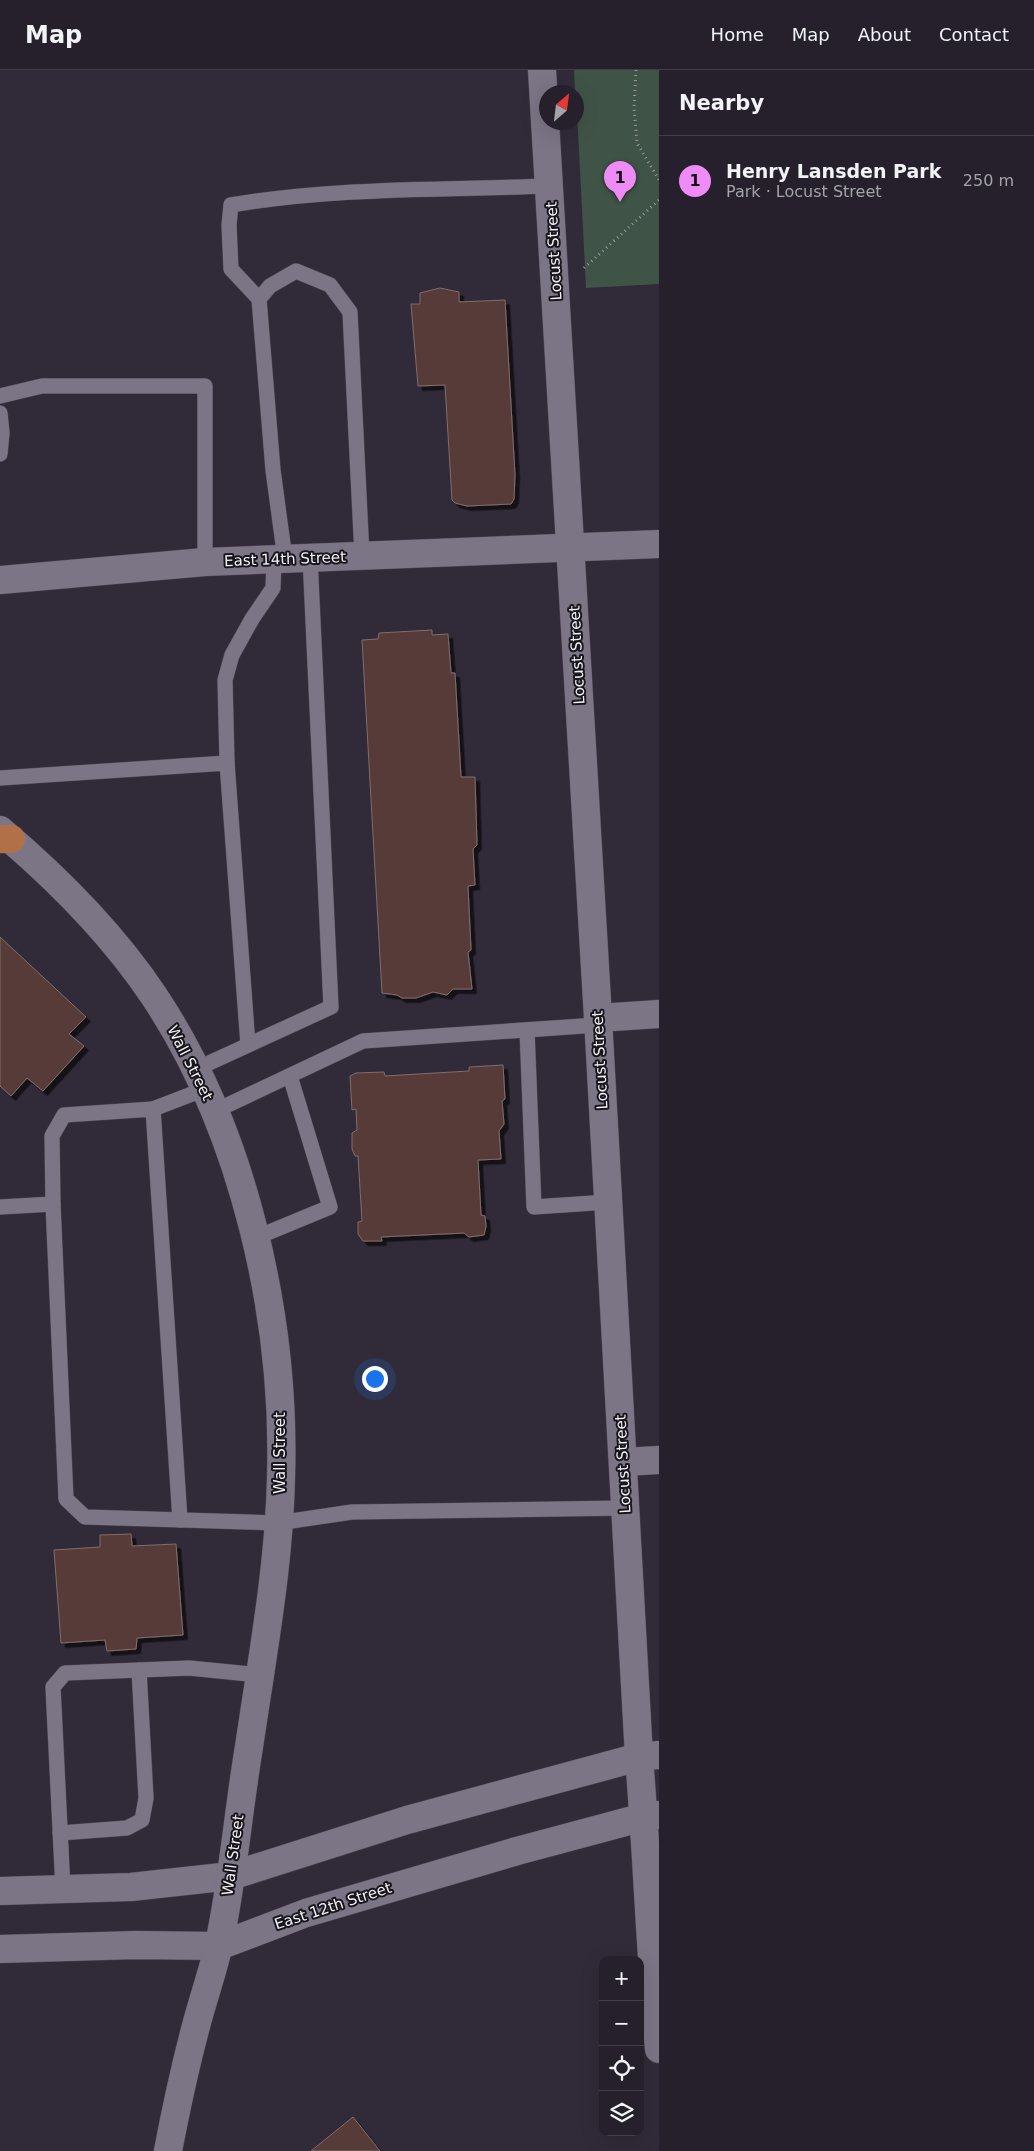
<!DOCTYPE html>
<meta charset="utf-8">
<style>
:root{--surface:#25202b;--page:#312d37;--text:#f1f3f6;--muted:#a3a3a9;--line:#423e47;--accent:#ef8bf7}
body{margin:0;font-family:"DejaVu Sans",sans-serif;background:var(--page);color:var(--text)}
.controls{position:absolute;right:15px;bottom:15px;display:grid;overflow:hidden;border-radius:10px;box-shadow:0 5px 20px #0002}
.controls button{width:45px;height:45px;display:grid;place-items:center;padding:0;border:0;border-bottom:1px solid var(--line);background:var(--surface);color:var(--text);font:25px sans-serif}
.compass{position:absolute;left:539px;top:15px;width:45px;height:45px;border-radius:50%;background:var(--surface);box-shadow:0 5px 20px #0002;rotate:28deg}
.you{position:absolute;left:374px;top:1308px;width:18px;height:18px;margin:-12px;border:4px solid #fff;border-radius:50%;background:#1a73e8;box-shadow:0 0 0 8px #1a73e833}
.badge{display:grid;place-items:center;width:32px;height:32px;border-radius:50%;background:var(--accent);color:#111;font-size:16px;font-weight:700}
.pin{position:absolute;translate:-50% -41px;filter:drop-shadow(0 1px 2px #0008)}
.pin::after{content:'';position:absolute;top:26px;width:18px;height:15px;background:inherit;clip-path:polygon(0 0,100% 0,50% 100%)}
.list{margin:0;padding:0;list-style:none}
h2{display:flex;justify-content:space-between;align-items:center;height:65px;margin:0;padding:0 20px;font-size:21px}
h2 small{font-size:16px;font-weight:400;color:var(--muted)}
.list li{display:grid;grid-template-columns:32px 1fr auto;gap:15px;align-items:center;box-sizing:border-box;height:90px;padding:0 20px;border-top:1px solid var(--line)}
.list b{display:block;font-size:19px;white-space:nowrap}
.list p{margin:0;font-size:16px;white-space:nowrap;color:var(--muted)}
.list em{font-size:16px;font-style:normal;color:var(--muted)}
.icon{flex:none;width:28px;height:28px;fill:none;stroke:currentColor;stroke-width:2;stroke-linecap:round;stroke-linejoin:round}
.map{position:relative;flex:none;width:659px;height:2081px;overflow:hidden}
header{display:flex;align-items:center;gap:30px;box-sizing:border-box;height:70px;padding:0 25px;background:var(--surface);border-bottom:1px solid var(--line)}
header strong{font-size:24px}
nav{display:flex;gap:28px;margin-inline-start:auto;font-size:18px}
main{display:flex}
aside{flex:1;background:var(--surface)}
.map>svg:first-child{display:block}
.green{fill:#3f5346}
.building{fill:#573a37;stroke:#816d6a;filter:url(#shadow)}
.lines{fill:none;stroke-linecap:round;stroke-linejoin:round}
.lane-casing{stroke:#4e4854;stroke-width:16}
.street-casing{stroke:#4e4854;stroke-width:29}
.secondary-casing{stroke:#4e4854;stroke-width:29}
.primary-casing{stroke:#4e4854;stroke-width:29}
.path{stroke:#9a96a1;stroke-width:3;stroke-dasharray:1 4;stroke-linecap:butt}
.lane{stroke:#7c7586;stroke-width:15}
.street{stroke:#7c7586;stroke-width:28}
.secondary{stroke:#7c7586;stroke-width:28}
.primary{stroke:#b17048;stroke-width:28}
.labels{text-anchor:middle;dominant-baseline:central;stroke-width:4;stroke-linejoin:round;paint-order:stroke}
.street-label{font-size:15px;fill:#f4f0fa;stroke:#18151b}
</style>
<header>
<strong>Map</strong>
<nav><a>Home</a><a>Map</a><a>About</a><a>Contact</a></nav>
</header>
<main>
<div class="map">
<svg width="659" height="2081" viewBox="0 0 659 2081">
<defs>
<filter id="shadow"><feDropShadow dx="4.5" dy="4.5" stdDeviation="0" flood-color="#0009"/></filter>
</defs>
<rect width="100%" height="100%" fill="#312b39"/>
<polygon class="green" points="574,0 659,0 659,214 586,218 576,22 575,22"/>
<g class="building">
<polygon points="440,218 459,222 459,232 505,230 515,405 514,429 511,434 467,436 455,433 452,430 445,315 418,316 411,234 420,234 420,223"/>
<polygon points="432,560 432,565 448,564 451,603 455,603 461,707 475,707 477,775 473,779 475,815 468,816 471,880 468,882 472,919 453,919 447,925 433,922 416,928 402,928 397,925 382,923 362,570 378,569 379,563"/>
<polygon points="0,867 86,947 69,964 84,976 43,1021 27,1008 11,1026 0,1016"/>
<polygon points="503,995 505,1029 502,1031 504,1054 499,1061 501,1089 478,1090 481,1145 485,1146 486,1156 484,1165 469,1167 464,1163 381,1167 382,1171 363,1171 358,1164 358,1152 362,1151 358,1086 355,1086 352,1079 352,1063 357,1060 356,1039 352,1040 350,1006 356,1003 384,1002 385,1006 469,1001 469,997"/>
<polygon points="131,1464 132,1476 176,1474 183,1565 137,1568 136,1579 107,1581 105,1570 61,1573 54,1480 100,1477 100,1465"/>
<polygon points="353,2047 380,2081 311,2081"/>
</g>
<g class="lines">
<defs>
<g id="lane">
<path d="M259 229 231 199 229 155 231 135C336 117 444 120 550 116"/>
<polyline points="0,326 42,316 205,316 205,492"/>
<polyline points="0,343 2,363 0,384"/>
<polyline points="285,489 273,400 259,229 270,216 296,201 330,215 350,242 362,486"/>
<polyline points="227,693 225,610 232,585 252,549 273,518 274,489"/>
<polyline points="0,708 227,693 248,975"/>
<polyline points="527,960 534,1137 608,1132"/>
<polyline points="196,999 331,937 310,487"/>
<polyline points="153,1039 205,1019"/>
<polyline points="215,1041 363,971 598,955"/>
<polyline points="53,1134 52,1066 64,1045 153,1039 180,1450"/>
<polyline points="0,1137 53,1134 66,1429 85,1447 278,1453 352,1442 625,1438"/>
<polyline points="255,1168 330,1137 290,1006"/>
<polyline points="60,1763 127,1758 142,1750 146,1728 139,1600"/>
<polyline points="63,1819 53,1617 65,1603 189,1598 260,1605"/>
</g>
<g id="street">
<path d="M542 0 598 948 639 1687C647 1785 650 1882 659 1979"/>
<polyline points="0,510 205,492 659,474"/>
<polyline points="598,948 659,944"/>
<polyline points="623,1392 659,1390"/>
<polyline points="0,1821 131,1817 231,1806 407,1750 639,1687 659,1685"/>
<polyline points="0,1879 136,1875 219,1876 306,1843 517,1781 644,1747 659,1745"/>
</g>
<path id="secondary" d="M0 760C58 809 112 863 154 926 244 1061 286 1248 281 1408 279 1498 262 1588 249 1677 238 1742 233 1809 219 1874 213 1901 203 1929 196 1956 185 1997 176 2039 168 2081"/>
<polyline id="primary" points="0,769 11,769"/>
</defs>
<use href="#lane" class="lane-casing"/>
<use href="#street" class="street-casing"/>
<use href="#secondary" class="secondary-casing"/>
<use href="#primary" class="primary-casing"/>
<g class="path">
<polyline points="636,0 634,38 637,73 659,110"/>
<polyline points="584,198 659,130"/>
</g>
<use href="#lane" class="lane"/>
<use href="#street" class="street"/>
<use href="#secondary" class="secondary"/>
<use href="#primary" class="primary"/>
</g>
<g class="labels">
<g class="street-label">
<text transform="translate(554 181) rotate(-93)">Locust Street</text>
<text transform="translate(285 489) rotate(-2)">East 14th Street</text>
<text transform="translate(577 585) rotate(-93)">Locust Street</text>
<text transform="translate(600 990) rotate(-93)">Locust Street</text>
<text transform="translate(190 993) rotate(63)">Wall Street</text>
<text transform="translate(280 1383) rotate(-90)">Wall Street</text>
<text transform="translate(623 1394) rotate(-93)">Locust Street</text>
<text transform="translate(233 1785) rotate(-82)">Wall Street</text>
<text transform="translate(333 1836) rotate(-18)">East 12th Street</text>
</g>
</g>
</svg>
<div class="controls">
<button>+</button>
<button>−</button>
<button><svg class="icon" aria-label="locate" viewBox="0 0 24 24"><circle cx="12" cy="12" r="6"/><path d="M12 2v4M12 18v4M2 12h4M18 12h4"/></svg></button>
<button><svg class="icon" aria-label="layers" viewBox="0 0 24 24"><path d="M12 4l9 5-9 5-9-5zM3 14l9 5 9-5"/></svg></button>
</div>
<svg class="compass" viewBox="-18 -18 36 36"><path d="M0-13l5 13h-10z" fill="#e53935"/><path d="M0 13l5-13h-10z" fill="#a3a3a9"/></svg>
<div class="you"></div>
<div class="pin badge" style="left:620px;top:132px">1</div>
</div>
<aside>
<h2>Nearby<small></small></h2>
<ul class="list">
<li><span class="badge">1</span><div><b>Henry Lansden Park</b><p>Park · Locust Street</p></div><em>250 m</em></li>
</ul>
</aside>
</main>
